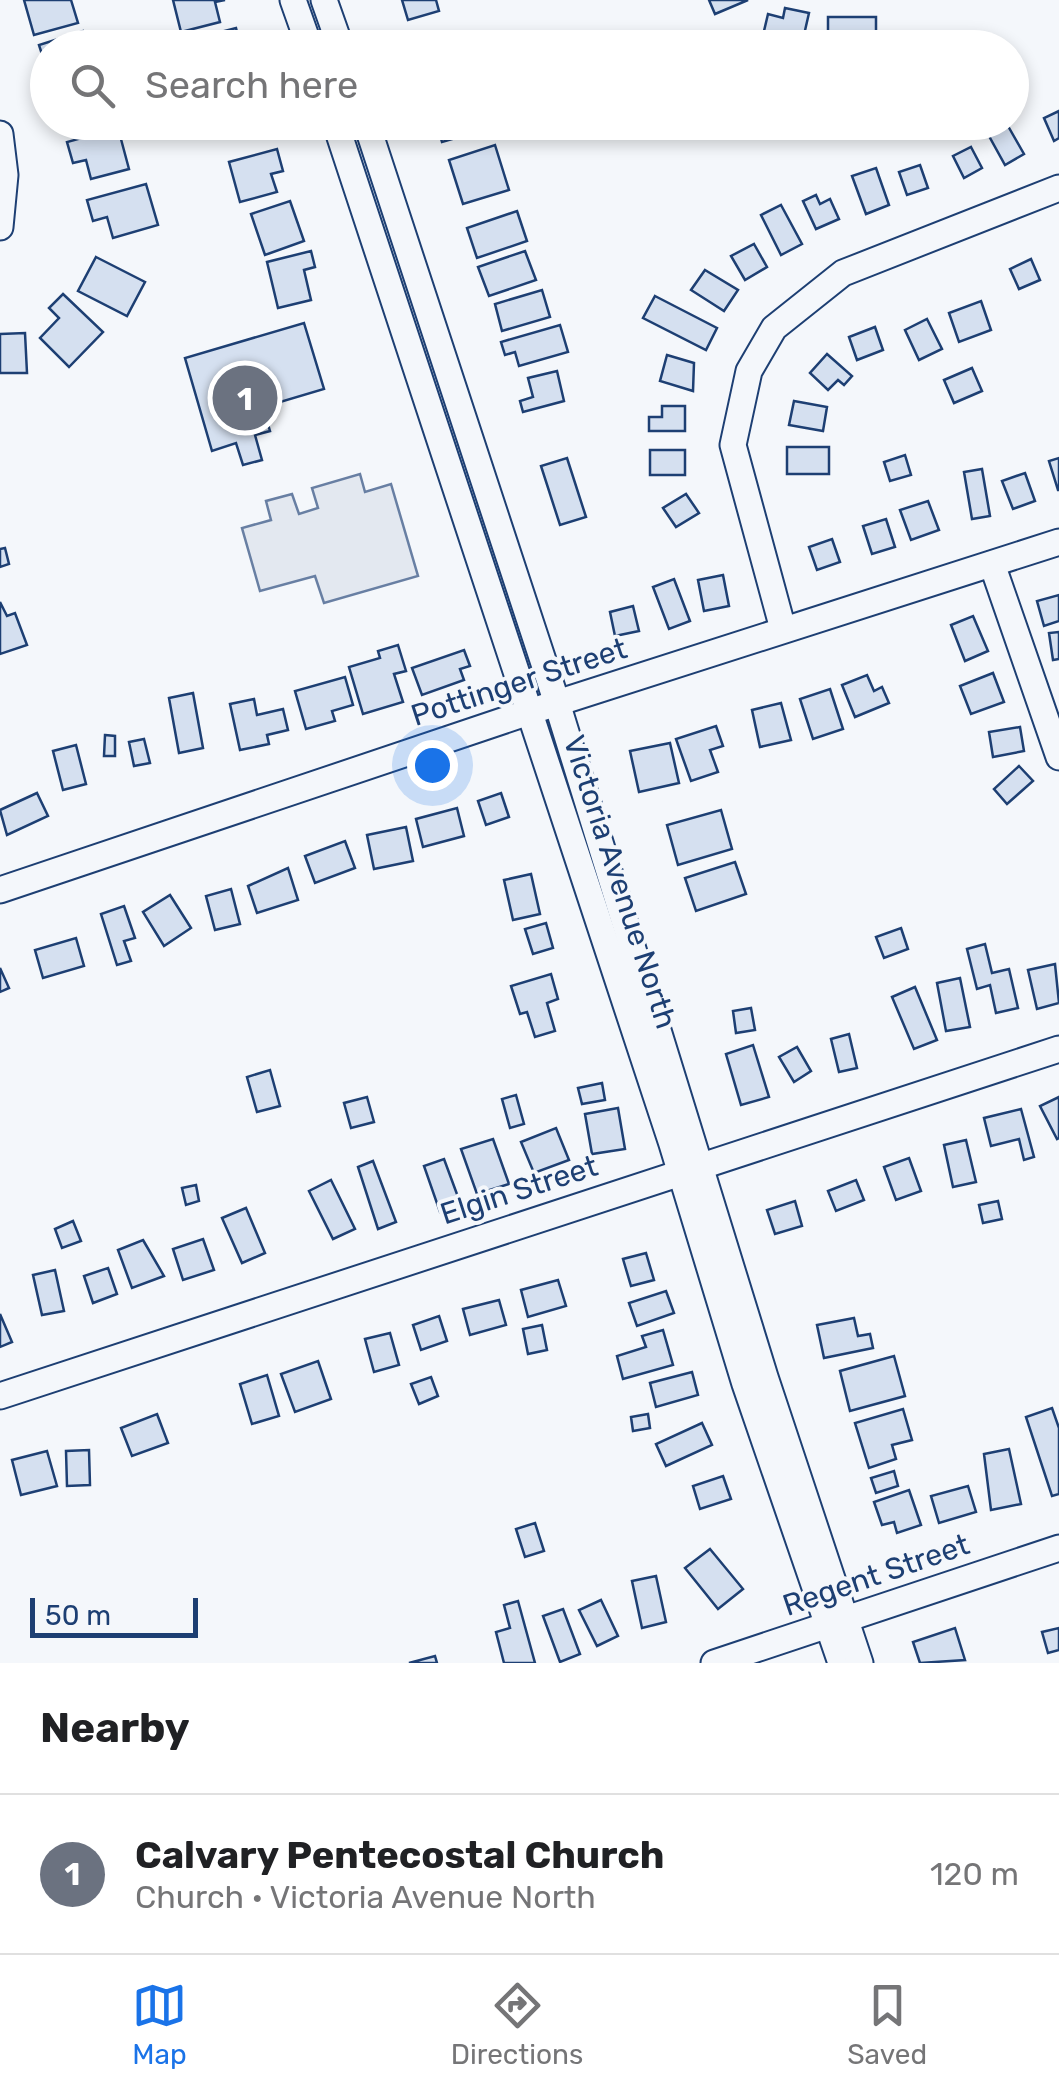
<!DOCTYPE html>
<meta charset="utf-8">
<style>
:root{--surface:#fff;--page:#f2f2f2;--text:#202124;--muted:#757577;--line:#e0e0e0;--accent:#1a73e8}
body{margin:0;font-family:Rubik,sans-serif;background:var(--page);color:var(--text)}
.scale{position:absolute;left:30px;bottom:25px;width:168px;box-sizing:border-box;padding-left:10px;border:5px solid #1d3f73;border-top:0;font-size:28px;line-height:35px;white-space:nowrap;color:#1d3f73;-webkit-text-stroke:8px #f4f7fb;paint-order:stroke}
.you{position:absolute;left:432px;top:765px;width:35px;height:35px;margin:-25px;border:8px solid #fff;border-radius:50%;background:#1a73e8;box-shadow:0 0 0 15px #1a73e833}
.badge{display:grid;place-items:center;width:65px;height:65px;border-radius:50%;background:var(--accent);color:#fff;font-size:32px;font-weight:700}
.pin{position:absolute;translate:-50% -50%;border:5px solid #fff;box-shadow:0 2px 10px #0006}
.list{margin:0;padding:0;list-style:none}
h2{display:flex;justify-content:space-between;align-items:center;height:130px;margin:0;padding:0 40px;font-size:42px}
h2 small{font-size:32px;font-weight:400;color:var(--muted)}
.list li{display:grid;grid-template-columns:65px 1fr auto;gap:30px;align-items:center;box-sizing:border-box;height:160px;padding:0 40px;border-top:2px solid var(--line)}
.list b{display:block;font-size:38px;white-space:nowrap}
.list p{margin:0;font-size:32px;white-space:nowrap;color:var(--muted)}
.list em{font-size:32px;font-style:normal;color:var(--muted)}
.icon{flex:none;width:55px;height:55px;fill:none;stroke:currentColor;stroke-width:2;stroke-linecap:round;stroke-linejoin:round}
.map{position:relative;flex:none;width:1059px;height:1663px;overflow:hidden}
.search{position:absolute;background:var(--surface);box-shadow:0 5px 15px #0003;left:30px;right:30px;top:30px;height:110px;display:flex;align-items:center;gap:25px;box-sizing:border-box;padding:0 35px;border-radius:55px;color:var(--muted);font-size:38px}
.sheet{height:290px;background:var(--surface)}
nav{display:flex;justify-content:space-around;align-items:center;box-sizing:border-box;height:140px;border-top:2px solid var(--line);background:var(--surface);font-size:28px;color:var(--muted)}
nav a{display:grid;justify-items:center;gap:5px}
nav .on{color:var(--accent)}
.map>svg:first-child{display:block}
.parking{fill:#e3e8f0;stroke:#687fa3;stroke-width:2.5}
.building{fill:#d5e0f0;stroke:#1d3f73;stroke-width:2.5}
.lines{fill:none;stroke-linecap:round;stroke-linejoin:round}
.minor-casing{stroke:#1d3f73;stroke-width:29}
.minor{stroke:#f4f7fb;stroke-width:25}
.labels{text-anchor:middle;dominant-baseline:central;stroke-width:8;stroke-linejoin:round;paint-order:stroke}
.street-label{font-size:30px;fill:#1d3f73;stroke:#f4f7fb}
</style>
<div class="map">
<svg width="1059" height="1663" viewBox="0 0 1059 1663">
<rect width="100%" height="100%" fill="#f4f7fb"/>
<polygon class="parking" points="360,474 365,492 391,484 418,576 324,603 315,576 260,591 242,528 271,520 266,501 292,494 299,514 318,508 312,488"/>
<g class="building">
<polygon points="24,0 71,0 78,23 34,35"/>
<polygon points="173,0 225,0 215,2 220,22 181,32"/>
<polygon points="402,0 436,0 439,11 408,20"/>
<polygon points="709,0 748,0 715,14"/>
<polygon points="785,8 809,13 801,48 760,48 768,14 783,18"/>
<rect x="828" y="17" width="48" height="27"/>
<polygon points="236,28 241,48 188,48 186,41"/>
<polygon points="83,31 89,48 48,48 48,73 39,45"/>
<polygon points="1059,111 1059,138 1054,141 1044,118"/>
<polygon points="210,122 266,122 266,123 214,138"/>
<polygon points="436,122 512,122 442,142"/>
<polygon points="964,122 976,122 977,132 965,132"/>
<polygon points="1008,126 1024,154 1005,165 989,136"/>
<polygon points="118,128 129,169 91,179 86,160 73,163 67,142"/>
<polygon points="495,145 509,190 463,204 449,160"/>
<polygon points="971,147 982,168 964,178 953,156"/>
<polygon points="277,149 283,171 271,174 277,192 240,202 229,162"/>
<polygon points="920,165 928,188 907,195 899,172"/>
<polygon points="876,168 889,205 866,214 852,176"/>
<polygon points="146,184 158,225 113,238 107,217 93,221 87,200"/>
<polygon points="816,195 820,204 830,199 839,219 816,229 803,201"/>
<polygon points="290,201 304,241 265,255 251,214"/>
<polygon points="781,205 802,244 781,255 761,215"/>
<polygon points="517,211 527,241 477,258 467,228"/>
<polygon points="754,244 767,267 745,280 731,256"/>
<polygon points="311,251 315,267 304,270 311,300 278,308 267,262"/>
<polygon points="525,251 536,280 489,296 478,267"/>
<polygon points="96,257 145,282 127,316 78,291"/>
<polygon points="1031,259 1040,280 1019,289 1010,269"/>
<polygon points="705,270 738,290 724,311 691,290"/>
<polygon points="542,290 550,317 502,331 495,304"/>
<polygon points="63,294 103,332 69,367 40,338 59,318 49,308"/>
<polygon points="655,296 717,328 706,350 643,318"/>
<polygon points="981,301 991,330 959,342 949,313"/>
<polygon points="927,319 942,349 919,360 905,330"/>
<polygon points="304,323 324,389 263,407 270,431 255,435 262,460 243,465 236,443 212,451 185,358"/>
<polygon points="560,325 568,352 519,366 515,352 505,355 501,342"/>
<polygon points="875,327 883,350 857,360 849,337"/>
<polygon points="25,333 27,373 0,373 0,334"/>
<polygon points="827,354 852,376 844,385 838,380 828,390 810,373"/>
<polygon points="667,355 694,363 693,391 660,381"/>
<polygon points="972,368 982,391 954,403 944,380"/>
<polygon points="557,371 564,401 523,412 520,401 533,397 528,378"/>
<polygon points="794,401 827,407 823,431 789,425"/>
<polygon points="662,406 685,406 685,431 649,431 649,417 662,417"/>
<rect x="787" y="447" width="42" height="27"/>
<rect x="650" y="450" width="35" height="25"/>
<polygon points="905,455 911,475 890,481 884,462"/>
<polygon points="567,458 586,517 560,525 541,466"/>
<polygon points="1059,458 1059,490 1058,490 1049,461"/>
<polygon points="982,469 990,516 972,519 964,472"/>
<polygon points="1025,473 1035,501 1013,509 1002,481"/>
<polygon points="686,494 699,513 676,527 663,508"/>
<polygon points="928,501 939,530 911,540 900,510"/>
<polygon points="886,519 895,547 872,554 863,526"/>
<polygon points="832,539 840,562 817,570 809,547"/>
<polygon points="5,548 9,564 0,567 0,549"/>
<polygon points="723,575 729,606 704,611 698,580"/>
<polygon points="674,579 690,621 669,629 653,587"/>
<polygon points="1059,595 1059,621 1044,626 1037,601"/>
<polygon points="0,602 7,616 15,613 27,645 0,654"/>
<polygon points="633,606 639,631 615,636 610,612"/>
<polygon points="973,616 988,651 965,661 951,625"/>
<polygon points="1059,632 1059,659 1053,660 1049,633"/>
<polygon points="398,645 406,671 394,674 403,702 363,714 349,667 380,658 378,651"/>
<polygon points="464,650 470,666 460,669 464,680 422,695 412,668"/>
<polygon points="993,673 1004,702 971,714 960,686"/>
<polygon points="867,675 874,691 882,687 889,703 855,717 842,685"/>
<polygon points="345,677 353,705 332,711 335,721 306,729 295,691"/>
<polygon points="830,689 843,729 813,739 800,699"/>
<polygon points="193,693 203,748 179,753 169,698"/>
<polygon points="254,699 257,715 283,709 288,730 267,735 269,744 240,750 230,704"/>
<polygon points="781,703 791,740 760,747 752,710"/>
<polygon points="716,726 723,746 710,750 718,772 691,781 676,739"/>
<polygon points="1020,727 1024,751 993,757 989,732"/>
<polygon points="105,735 115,736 115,756 104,756"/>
<polygon points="144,739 150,763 134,766 129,742"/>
<polygon points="670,743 679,783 639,792 630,751"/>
<polygon points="76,745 86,784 63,790 53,751"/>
<polygon points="1019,766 1033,781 1007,804 994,789"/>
<polygon points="37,793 48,816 7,835 0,810"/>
<polygon points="501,793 509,817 486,825 478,801"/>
<polygon points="457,808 464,836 423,847 416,819"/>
<polygon points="721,810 732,849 678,865 667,825"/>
<polygon points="406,827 413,861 374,869 367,835"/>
<polygon points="345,841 355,868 315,883 305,856"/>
<polygon points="735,862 746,894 696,911 685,878"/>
<polygon points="288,868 298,900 257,913 248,886"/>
<polygon points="531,874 540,914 513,920 504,880"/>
<polygon points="231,889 240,924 215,930 206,896"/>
<polygon points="170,895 191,928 164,946 143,912"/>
<polygon points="124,906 135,938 124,941 131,961 117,965 101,914"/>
<polygon points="546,923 553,948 533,954 525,929"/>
<polygon points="901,928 908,949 884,958 876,937"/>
<polygon points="76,938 84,966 43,978 35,950"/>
<polygon points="985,944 992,973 1009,969 1018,1008 996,1013 990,985 977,989 967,949"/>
<polygon points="1055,964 1059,1003 1037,1009 1028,970"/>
<polygon points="0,968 9,988 0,992"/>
<polygon points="551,974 558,999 547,1003 555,1031 535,1037 527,1012 520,1014 511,986"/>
<polygon points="960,978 970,1027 946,1031 937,983"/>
<polygon points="915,987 937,1040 914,1049 892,997"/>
<polygon points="751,1008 755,1030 736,1033 733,1011"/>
<polygon points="849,1034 857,1068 839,1072 831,1039"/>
<polygon points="753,1045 769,1097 741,1105 726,1054"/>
<polygon points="797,1047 811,1071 794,1082 779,1057"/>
<polygon points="270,1070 280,1106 257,1112 247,1077"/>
<polygon points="602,1083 605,1100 582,1104 578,1088"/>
<polygon points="516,1095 524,1124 510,1128 502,1099"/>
<polygon points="367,1097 374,1122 351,1128 344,1103"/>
<polygon points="1059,1097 1059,1138 1057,1139 1040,1106"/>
<polygon points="618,1108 625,1149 592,1154 585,1114"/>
<polygon points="1021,1109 1034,1157 1024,1160 1019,1139 991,1146 984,1118"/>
<polygon points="556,1128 569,1160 534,1173 521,1142"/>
<polygon points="493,1139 509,1184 477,1194 461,1149"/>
<polygon points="966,1140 976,1182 953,1187 944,1145"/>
<polygon points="909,1158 921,1191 896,1200 884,1167"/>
<polygon points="444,1159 461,1205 440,1212 424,1166"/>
<polygon points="373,1161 396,1222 378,1229 358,1167"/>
<polygon points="331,1180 355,1229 333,1239 309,1191"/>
<polygon points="856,1180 864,1200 836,1211 828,1191"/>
<polygon points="196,1185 199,1201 186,1205 182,1188"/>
<polygon points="795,1201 802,1226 775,1234 767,1210"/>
<polygon points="998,1201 1002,1219 983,1223 979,1205"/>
<polygon points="246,1208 265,1253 242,1263 222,1218"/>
<polygon points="73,1221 81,1241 62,1248 55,1229"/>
<polygon points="203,1239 214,1270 183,1280 173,1249"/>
<polygon points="143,1240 164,1276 132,1288 118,1250"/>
<polygon points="646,1253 654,1280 631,1286 623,1259"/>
<polygon points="108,1268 117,1294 93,1303 84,1276"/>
<polygon points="55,1270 64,1311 42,1315 33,1275"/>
<polygon points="558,1280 566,1306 528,1317 521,1290"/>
<polygon points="666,1291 674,1313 637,1326 629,1303"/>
<polygon points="499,1300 506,1325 470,1335 463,1309"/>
<polygon points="0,1314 12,1342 0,1347"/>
<polygon points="439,1316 447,1341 421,1350 413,1325"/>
<polygon points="854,1318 858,1336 870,1334 873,1348 824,1358 817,1325"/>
<polygon points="542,1325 547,1350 528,1354 523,1329"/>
<polygon points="663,1330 673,1365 623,1379 617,1356 646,1347 642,1336"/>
<polygon points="390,1333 399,1365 374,1372 365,1339"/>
<polygon points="894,1356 905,1396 850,1411 840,1371"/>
<polygon points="318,1361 331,1399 295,1412 281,1374"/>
<polygon points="692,1372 698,1395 656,1407 650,1383"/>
<polygon points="267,1375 279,1416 252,1424 240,1384"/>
<polygon points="431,1377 438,1396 419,1404 411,1384"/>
<polygon points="1052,1408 1059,1428 1059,1494 1052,1496 1026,1417"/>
<polygon points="903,1409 912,1440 892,1445 896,1459 869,1468 855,1423"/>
<polygon points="157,1414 168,1443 132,1456 121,1428"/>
<polygon points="648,1414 650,1428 633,1431 631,1417"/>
<polygon points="702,1423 712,1445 666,1466 656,1444"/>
<polygon points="1009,1449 1021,1504 991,1510 984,1454"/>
<polygon points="89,1450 90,1485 67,1486 66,1451"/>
<polygon points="47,1451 57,1486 21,1495 12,1460"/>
<polygon points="894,1471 898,1486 876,1493 871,1478"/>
<polygon points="723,1476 731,1499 700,1509 693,1486"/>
<polygon points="968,1486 976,1512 939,1523 931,1496"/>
<polygon points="909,1490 921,1525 897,1533 894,1522 882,1525 874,1502"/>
<polygon points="535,1523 544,1551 525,1557 516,1529"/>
<polygon points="710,1549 743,1589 718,1609 685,1568"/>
<polygon points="656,1576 666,1622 642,1628 632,1581"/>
<polygon points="601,1600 618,1636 597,1646 579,1610"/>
<polygon points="518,1601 535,1663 504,1663 496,1632 510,1628 504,1605"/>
<polygon points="563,1609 580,1654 560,1662 543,1616"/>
<polygon points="955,1628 965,1660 920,1663 913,1642"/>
<polygon points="1059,1628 1059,1650 1048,1653 1042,1632"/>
<polygon points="435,1656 437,1663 409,1663"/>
</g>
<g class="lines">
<defs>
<g id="minor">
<polyline points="293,0 310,48"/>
<polyline points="324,0 341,48"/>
<polyline points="335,122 672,1144 745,1384 841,1663"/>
<polyline points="366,122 557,703 765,1377 860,1663"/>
<polyline points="0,134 5,175 0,227"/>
<polyline points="992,564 1059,757"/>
<polyline points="783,629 733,445 749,371 774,328 843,273 1059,188"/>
<polyline points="0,890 529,712 1059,542"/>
<polyline points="0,1396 1059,1049"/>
<polyline points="714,1663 1059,1548"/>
</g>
</defs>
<use href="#minor" class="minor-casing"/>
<use href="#minor" class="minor"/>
</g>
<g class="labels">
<g class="street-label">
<text transform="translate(519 682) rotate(-18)">Pottinger Street</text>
<text transform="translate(620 882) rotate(72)">Victoria Avenue North</text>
<text transform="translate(519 1190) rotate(-18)">Elgin Street</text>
<text transform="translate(876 1575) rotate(-19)">Regent Street</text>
</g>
</g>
</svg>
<div class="scale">50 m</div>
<div class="you"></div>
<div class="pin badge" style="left:245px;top:398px;background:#6b7280">1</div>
<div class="search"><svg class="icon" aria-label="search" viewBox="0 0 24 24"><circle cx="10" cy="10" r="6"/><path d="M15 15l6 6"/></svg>Search here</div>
</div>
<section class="sheet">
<h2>Nearby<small></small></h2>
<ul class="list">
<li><span class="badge" style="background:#6b7280">1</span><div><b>Calvary Pentecostal Church</b><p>Church · Victoria Avenue North</p></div><em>120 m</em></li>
</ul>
</section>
<nav>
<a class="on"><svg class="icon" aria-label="map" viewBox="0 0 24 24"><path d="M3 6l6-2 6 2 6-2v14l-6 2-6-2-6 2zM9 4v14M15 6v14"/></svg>Map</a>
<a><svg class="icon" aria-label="directions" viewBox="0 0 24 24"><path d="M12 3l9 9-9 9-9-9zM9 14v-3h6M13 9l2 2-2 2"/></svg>Directions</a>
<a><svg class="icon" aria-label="saved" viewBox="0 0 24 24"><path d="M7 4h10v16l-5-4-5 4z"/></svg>Saved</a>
</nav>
